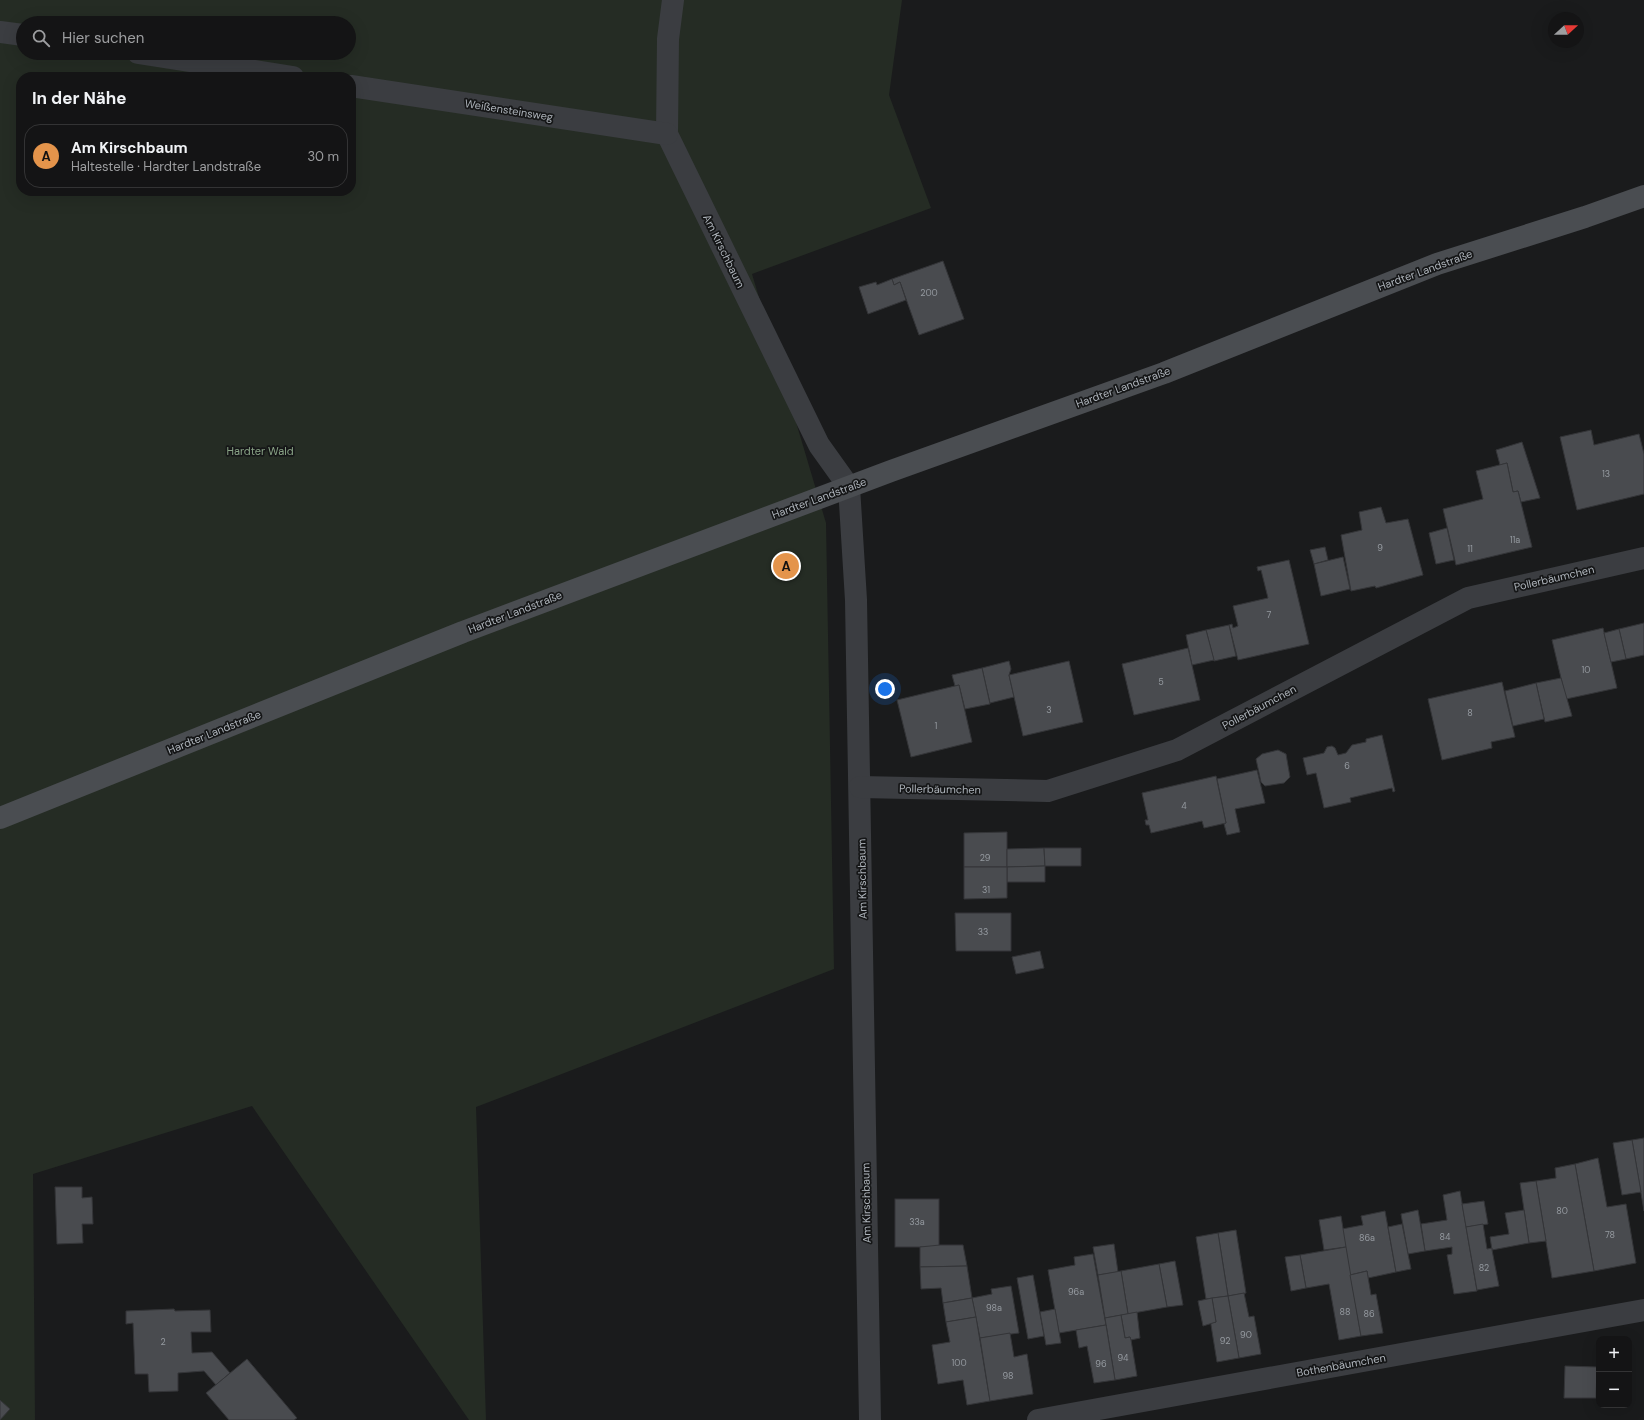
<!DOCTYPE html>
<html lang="de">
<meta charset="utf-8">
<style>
:root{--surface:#141415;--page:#212122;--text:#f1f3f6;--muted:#9d9ea0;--line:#333334;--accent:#e4944b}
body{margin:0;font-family:"DM Sans",sans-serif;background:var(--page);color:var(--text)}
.controls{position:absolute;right:12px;bottom:12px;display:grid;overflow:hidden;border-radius:8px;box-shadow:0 4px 16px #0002}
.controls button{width:36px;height:36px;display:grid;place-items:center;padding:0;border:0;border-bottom:1px solid var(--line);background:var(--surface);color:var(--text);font:20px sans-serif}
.compass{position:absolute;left:1548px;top:12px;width:36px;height:36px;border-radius:50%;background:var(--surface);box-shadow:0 4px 16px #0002;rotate:69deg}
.you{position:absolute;left:885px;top:689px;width:14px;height:14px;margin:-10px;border:3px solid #fff;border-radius:50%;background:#1a73e8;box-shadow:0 0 0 6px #1a73e833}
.badge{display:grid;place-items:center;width:26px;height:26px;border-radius:50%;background:var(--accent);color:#111;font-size:13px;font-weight:700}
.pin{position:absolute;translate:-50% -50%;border:2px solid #fff;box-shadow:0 1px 4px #0006}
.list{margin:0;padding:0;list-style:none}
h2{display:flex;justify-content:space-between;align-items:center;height:52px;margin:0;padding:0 16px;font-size:17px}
h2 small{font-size:13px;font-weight:400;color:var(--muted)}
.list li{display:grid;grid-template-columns:26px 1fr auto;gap:12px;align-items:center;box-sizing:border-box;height:64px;margin:0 8px 8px;padding:0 8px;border:1px solid var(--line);border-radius:16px}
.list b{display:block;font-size:15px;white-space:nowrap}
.list p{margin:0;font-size:13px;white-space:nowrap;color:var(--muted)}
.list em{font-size:13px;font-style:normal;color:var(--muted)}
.icon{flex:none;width:22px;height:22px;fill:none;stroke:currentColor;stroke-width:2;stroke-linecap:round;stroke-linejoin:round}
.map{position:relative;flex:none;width:1644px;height:1420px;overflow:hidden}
.search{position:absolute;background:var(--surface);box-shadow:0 4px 16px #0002;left:16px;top:16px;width:340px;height:44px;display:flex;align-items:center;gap:10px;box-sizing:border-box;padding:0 14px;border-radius:22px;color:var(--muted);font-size:15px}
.panel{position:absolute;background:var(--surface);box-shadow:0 4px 16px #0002;left:16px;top:72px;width:340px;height:124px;border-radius:16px}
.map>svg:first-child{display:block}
.green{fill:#252c24;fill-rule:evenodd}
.building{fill:#494b4f;stroke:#343538}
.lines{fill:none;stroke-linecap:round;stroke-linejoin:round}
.street{stroke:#3b3d41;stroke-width:22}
.secondary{stroke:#4a4d51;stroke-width:22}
.labels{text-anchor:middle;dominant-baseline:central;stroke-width:3.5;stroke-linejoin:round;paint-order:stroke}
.number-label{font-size:9px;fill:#959aa0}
.street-label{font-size:11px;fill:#aeb4bb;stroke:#151617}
.park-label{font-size:11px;fill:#8aa487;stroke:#151617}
</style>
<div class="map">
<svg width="1644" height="1420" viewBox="0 0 1644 1420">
<rect width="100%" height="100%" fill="#1a1b1c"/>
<path class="green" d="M0 0H902L889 95 931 208 752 274 826 523 834 969 476 1107 486 1420H469L252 1106 33 1174 35 1420H0ZM23 23H349V53H23ZM21 77H351V191H21Z"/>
<g class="building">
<polygon points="943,261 964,319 919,335 900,282 894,285 892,279"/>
<polygon points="892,279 894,285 900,282 906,300 868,314 859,287 876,282 877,285"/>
<polygon points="1591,430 1594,445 1639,434 1644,454 1644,494 1577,510 1560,437"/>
<polygon points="1522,442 1540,498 1521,502 1518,491 1513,492 1507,463 1500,465 1496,450"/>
<polygon points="1507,463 1513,492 1518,491 1532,547 1456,565 1443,509 1483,499 1476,471"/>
<polygon points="1381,507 1386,523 1408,519 1423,575 1376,588 1375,586 1351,591 1341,535 1362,530 1359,512"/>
<polygon points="1447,528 1454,560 1436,564 1429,533"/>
<polygon points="1325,547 1328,560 1314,564 1310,550"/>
<polygon points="1343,557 1350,589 1321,596 1314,564"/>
<polygon points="1289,560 1309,644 1238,660 1229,625 1232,624 1233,628 1238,626 1233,606 1268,598 1261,570 1258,571 1257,567"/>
<polygon points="1644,623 1644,655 1626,659 1619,629"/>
<polygon points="1229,625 1236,656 1214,661 1206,630"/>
<polygon points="1603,628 1617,688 1566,699 1552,640"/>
<polygon points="1619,629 1626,659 1611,662 1604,633"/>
<polygon points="1206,630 1214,660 1192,665 1186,635"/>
<polygon points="1188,648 1200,700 1134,715 1122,664"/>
<polygon points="1009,661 1011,669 1009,675 1014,697 990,703 982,668"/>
<polygon points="1069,661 1083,722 1023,736 1009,675"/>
<polygon points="982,668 990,704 965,709 959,685 955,686 952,675"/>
<polygon points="1561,678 1572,716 1545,722 1536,683"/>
<polygon points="1502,682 1515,737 1491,742 1492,748 1442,760 1428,699"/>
<polygon points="1536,683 1544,719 1513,726 1505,691"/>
<polygon points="959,685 972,742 911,757 897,700"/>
<polygon points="1382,735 1395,791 1393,792 1392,788 1350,798 1351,802 1324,808 1316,773 1307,775 1303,758 1324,753 1327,747 1332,746 1335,748 1338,755 1346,753 1352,745 1366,742 1366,739"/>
<polygon points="1278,750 1286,754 1290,777 1284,783 1265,786 1261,782 1256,759 1262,754"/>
<polygon points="1257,770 1265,803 1235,809 1240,832 1227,835 1224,824 1226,823 1217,779"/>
<polygon points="1216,776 1226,823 1204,828 1202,821 1151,833 1149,825 1146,825 1145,820 1148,820 1142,793"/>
<polygon points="1007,832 1007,867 964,867 964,833"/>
<polygon points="1044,848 1045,866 1007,867 1007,849"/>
<polygon points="1044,848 1081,848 1081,866 1045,866"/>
<polygon points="1045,866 1045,882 1007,882 1007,867"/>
<polygon points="964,867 1007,867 1007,898 964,899"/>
<polygon points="955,913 1011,913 1011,951 956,951"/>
<polygon points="1040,951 1044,968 1016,974 1012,957"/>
<polygon points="1644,1138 1644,1211 1632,1140"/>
<polygon points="1632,1140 1641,1192 1622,1195 1613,1143"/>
<polygon points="1598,1158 1607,1207 1626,1204 1636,1263 1594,1271 1575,1164"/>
<polygon points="1575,1164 1594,1271 1552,1278 1536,1181 1556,1178 1555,1168"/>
<polygon points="1536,1181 1546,1241 1529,1243 1520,1183"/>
<polygon points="55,1187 82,1187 82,1198 92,1197 93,1224 82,1224 83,1243 57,1244"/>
<polygon points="1460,1191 1477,1291 1454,1294 1447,1255 1452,1254 1452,1247 1425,1251 1421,1224 1447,1220 1443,1195"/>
<rect x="895" y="1199" width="44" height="48"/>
<polygon points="1484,1201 1488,1224 1466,1227 1462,1204"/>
<polygon points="1418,1210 1425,1251 1408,1254 1401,1214"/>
<polygon points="1524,1210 1529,1243 1492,1250 1490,1237 1509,1234 1505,1213"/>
<polygon points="1385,1211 1396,1272 1368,1278 1367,1271 1350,1275 1342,1229 1363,1225 1361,1216"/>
<polygon points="1341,1216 1346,1247 1324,1250 1319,1220"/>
<polygon points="1402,1224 1411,1269 1396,1272 1388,1227"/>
<polygon points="1483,1224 1487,1249 1492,1248 1492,1250 1499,1286 1477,1290 1466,1227"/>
<polygon points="1236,1230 1246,1293 1228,1296 1218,1233"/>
<polygon points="1218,1233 1228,1296 1206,1299 1196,1237"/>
<polygon points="1114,1244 1118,1272 1098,1275 1093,1247"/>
<polygon points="940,1245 963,1245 967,1266 920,1267 920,1247"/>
<polygon points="1346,1247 1361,1336 1339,1340 1329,1284 1306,1288 1300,1255"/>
<polygon points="1093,1254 1106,1325 1059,1333 1048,1270 1075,1265 1074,1257"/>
<polygon points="1300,1255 1306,1288 1291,1291 1285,1257"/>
<polygon points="1175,1261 1183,1305 1167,1307 1159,1264"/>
<polygon points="1159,1264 1167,1307 1128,1314 1121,1271"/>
<polygon points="967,1266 972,1298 943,1303 941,1288 921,1289 920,1267"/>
<polygon points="1121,1271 1128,1314 1105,1318 1098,1275"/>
<polygon points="1367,1271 1371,1295 1376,1294 1383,1333 1361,1336 1350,1275"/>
<polygon points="1033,1275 1044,1336 1028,1339 1017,1278"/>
<polygon points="1011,1286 1019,1333 980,1338 972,1298 992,1294 991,1289"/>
<polygon points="1244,1293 1249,1317 1254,1316 1261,1354 1239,1358 1228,1296"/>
<polygon points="1228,1296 1239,1358 1217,1362 1211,1325 1211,1323 1216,1322 1212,1298"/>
<polygon points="972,1298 976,1317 946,1322 943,1303"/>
<polygon points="1212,1298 1216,1322 1203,1326 1198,1301"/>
<polygon points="174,1309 175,1311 210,1310 211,1332 191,1332 192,1353 212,1352 230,1373 216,1385 204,1371 178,1373 178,1391 149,1392 148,1374 135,1374 133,1323 126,1324 126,1311"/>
<polygon points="1055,1309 1061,1343 1046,1345 1040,1312"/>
<polygon points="1137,1312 1140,1338 1131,1340 1130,1337 1125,1338 1121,1315"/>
<polygon points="1121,1315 1125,1338 1130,1337 1131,1340 1137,1376 1115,1380 1105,1318"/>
<polygon points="976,1317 990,1401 967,1405 963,1380 938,1384 932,1345 950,1342 946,1322"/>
<polygon points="1106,1325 1115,1380 1094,1383 1087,1346 1079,1348 1076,1330"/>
<polygon points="1010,1333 1014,1357 1027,1354 1033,1394 990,1401 980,1338"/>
<polygon points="247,1359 297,1418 294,1420 229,1420 206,1393"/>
<polygon points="1565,1366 1597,1367 1596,1398 1564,1398"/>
<polygon points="0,1400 10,1409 0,1420"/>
</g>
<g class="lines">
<g class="street">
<polyline points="673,0 668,39 667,134 819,445 849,487 856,600 870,1420"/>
<polyline points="0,32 23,35"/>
<polyline points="138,53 293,77"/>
<polyline points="351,86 667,134"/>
<polyline points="860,787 1048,791 1177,750 1468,598 1644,558"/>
<polyline points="1038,1420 1644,1310"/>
</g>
<polyline class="secondary" points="0,818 463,632 891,471 1164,373 1437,264 1585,217 1644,196"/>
</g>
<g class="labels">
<g class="number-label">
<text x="929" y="293">200</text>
<text x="1606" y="474">13</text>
<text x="1515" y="540">11a</text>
<text x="1380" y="548">9</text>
<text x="1470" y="549">11</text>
<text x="1269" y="615">7</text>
<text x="1586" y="670">10</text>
<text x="1161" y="682">5</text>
<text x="1049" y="710">3</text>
<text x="1470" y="713">8</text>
<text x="936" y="726">1</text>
<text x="1347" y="766">6</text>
<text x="1184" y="806">4</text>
<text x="985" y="858">29</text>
<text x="986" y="890">31</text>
<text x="983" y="932">33</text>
<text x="1562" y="1211">80</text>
<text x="917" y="1222">33a</text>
<text x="1610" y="1235">78</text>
<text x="1445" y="1237">84</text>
<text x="1367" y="1238">86a</text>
<text x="1484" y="1268">82</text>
<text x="1076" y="1292">96a</text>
<text x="994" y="1308">98a</text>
<text x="1345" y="1312">88</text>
<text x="1369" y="1314">86</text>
<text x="1246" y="1335">90</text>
<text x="1225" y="1341">92</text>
<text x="163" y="1342">2</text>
<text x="1123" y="1358">94</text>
<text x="959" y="1363">100</text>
<text x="1101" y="1364">96</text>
<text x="1008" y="1376">98</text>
</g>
<g class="street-label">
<text transform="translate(509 110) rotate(9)">Weißensteinsweg</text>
<text transform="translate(724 251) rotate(64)">Am Kirschbaum</text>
<text transform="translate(1425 270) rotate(-20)">Hardter Landstraße</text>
<text transform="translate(1123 387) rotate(-20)">Hardter Landstraße</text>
<text transform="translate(819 498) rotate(-20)">Hardter Landstraße</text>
<text transform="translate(1554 578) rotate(-13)">Pollerbäumchen</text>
<text transform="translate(515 612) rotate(-21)">Hardter Landstraße</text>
<text transform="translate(1259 707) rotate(-28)">Pollerbäumchen</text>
<text transform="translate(214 732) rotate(-22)">Hardter Landstraße</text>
<text transform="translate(940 789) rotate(1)">Pollerbäumchen</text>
<text transform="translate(862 879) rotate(-91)">Am Kirschbaum</text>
<text transform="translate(866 1203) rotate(-91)">Am Kirschbaum</text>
<text transform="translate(1341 1365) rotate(-10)">Bothenbäumchen</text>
</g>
<g class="park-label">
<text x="260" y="451">Hardter Wald</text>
</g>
</g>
</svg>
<div class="controls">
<button>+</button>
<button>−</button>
</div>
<svg class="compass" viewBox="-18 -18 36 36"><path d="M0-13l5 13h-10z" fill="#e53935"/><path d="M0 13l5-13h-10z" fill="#9d9ea0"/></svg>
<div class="you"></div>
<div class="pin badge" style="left:786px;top:566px">A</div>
<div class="search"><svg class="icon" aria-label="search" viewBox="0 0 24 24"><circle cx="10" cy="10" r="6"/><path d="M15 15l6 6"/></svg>Hier suchen</div>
<section class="panel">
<h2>In der Nähe<small></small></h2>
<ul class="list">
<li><span class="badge">A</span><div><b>Am Kirschbaum</b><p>Haltestelle · Hardter Landstraße</p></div><em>30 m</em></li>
</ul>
</section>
</div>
